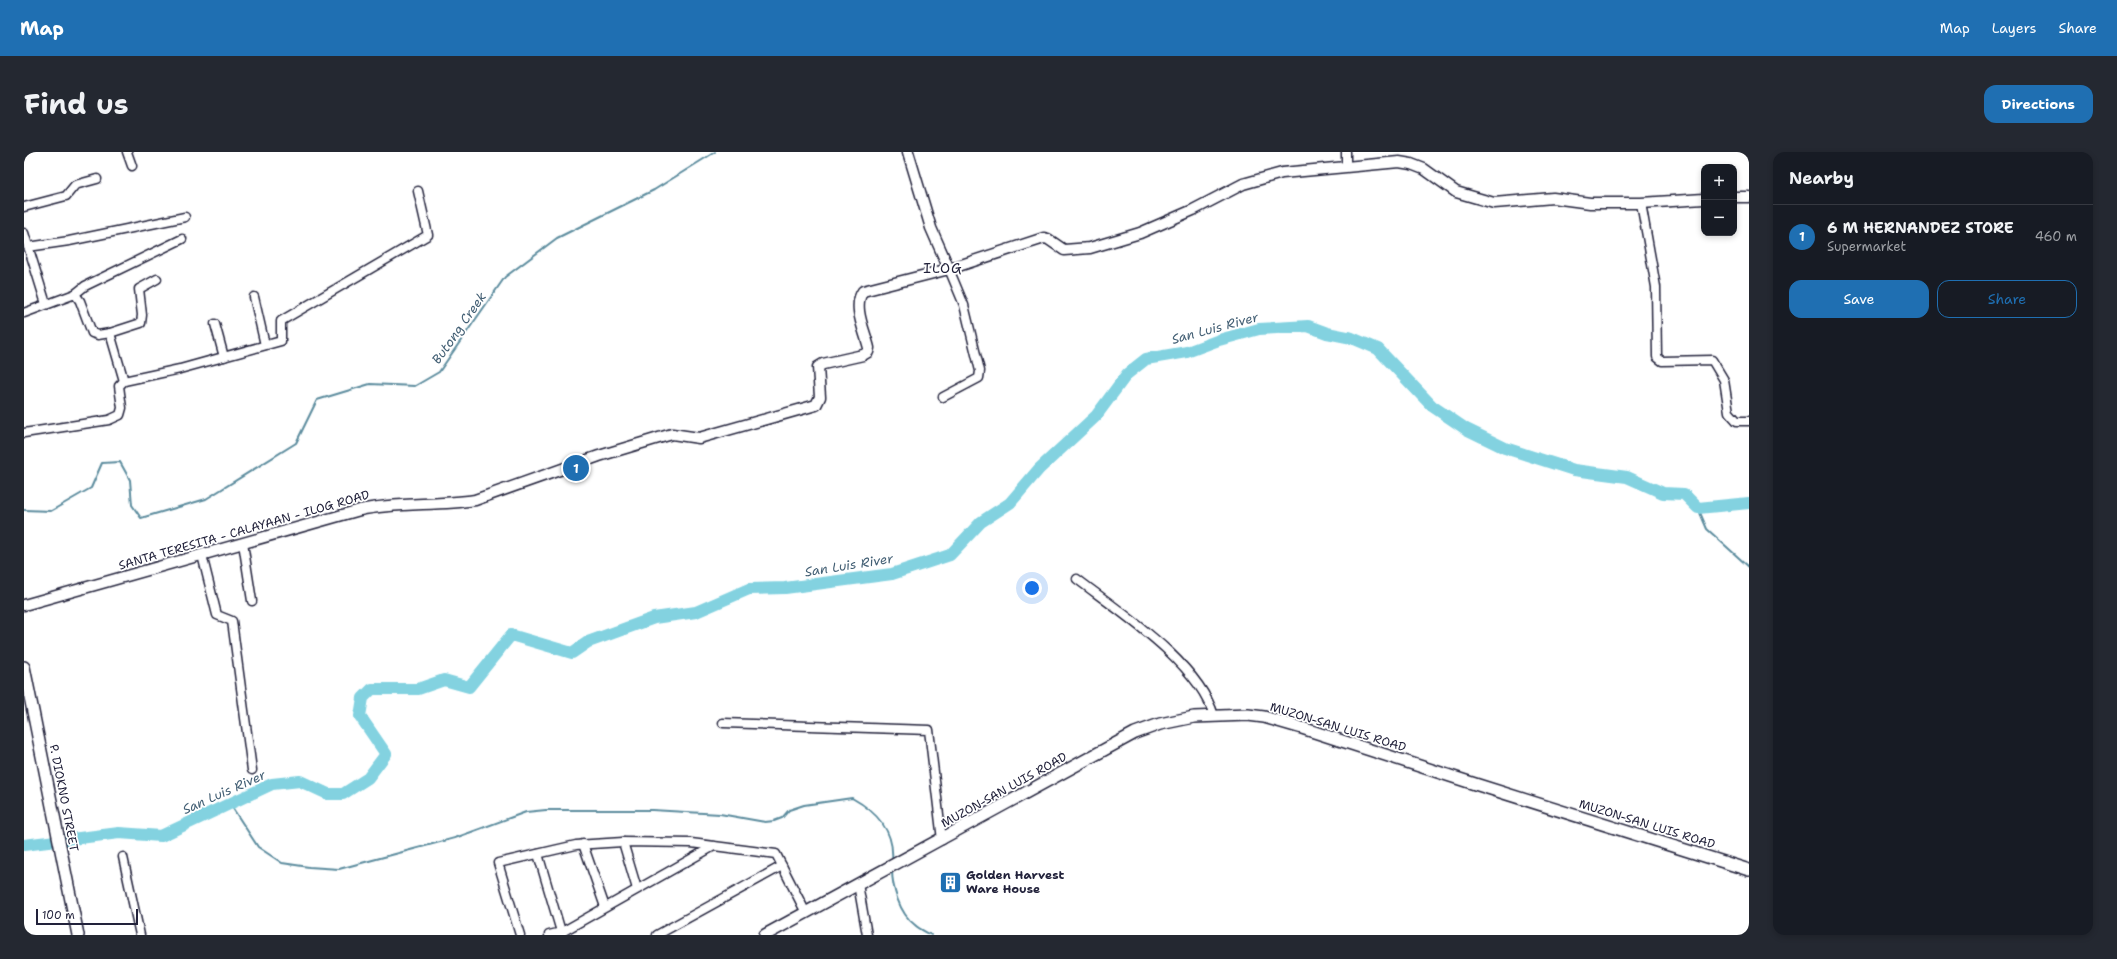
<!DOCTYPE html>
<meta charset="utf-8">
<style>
:root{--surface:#171b24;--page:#242831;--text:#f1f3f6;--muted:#9ea1a6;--line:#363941;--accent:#1f6fb2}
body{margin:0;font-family:"Shantell Sans",sans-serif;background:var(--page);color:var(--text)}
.controls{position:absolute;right:12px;top:12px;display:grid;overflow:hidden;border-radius:8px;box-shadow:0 2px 6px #0003}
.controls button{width:36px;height:36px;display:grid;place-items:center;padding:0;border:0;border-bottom:1px solid var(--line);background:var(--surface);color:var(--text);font:20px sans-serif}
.scale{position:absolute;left:12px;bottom:10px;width:102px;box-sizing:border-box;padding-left:4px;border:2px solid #22223b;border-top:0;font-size:11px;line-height:14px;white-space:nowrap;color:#22223b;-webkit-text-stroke:3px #fff;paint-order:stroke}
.you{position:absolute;left:1008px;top:436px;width:14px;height:14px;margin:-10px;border:3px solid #fff;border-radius:50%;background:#1a73e8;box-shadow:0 0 0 6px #1a73e833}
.badge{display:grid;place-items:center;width:26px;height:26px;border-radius:50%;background:var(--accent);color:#fff;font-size:13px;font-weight:700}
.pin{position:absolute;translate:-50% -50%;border:2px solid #fff;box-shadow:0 1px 4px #0006}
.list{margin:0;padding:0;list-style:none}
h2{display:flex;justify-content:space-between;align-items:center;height:52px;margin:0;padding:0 16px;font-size:17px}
h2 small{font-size:13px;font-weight:400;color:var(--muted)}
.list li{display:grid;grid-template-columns:26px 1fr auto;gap:12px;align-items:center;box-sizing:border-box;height:64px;padding:0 16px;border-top:1px solid var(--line)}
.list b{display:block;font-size:15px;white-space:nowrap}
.list p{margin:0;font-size:13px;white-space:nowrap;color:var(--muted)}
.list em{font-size:13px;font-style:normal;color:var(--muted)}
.actions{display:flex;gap:8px;padding:12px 16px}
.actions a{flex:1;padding:9px 0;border:1px solid var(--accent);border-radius:12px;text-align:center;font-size:14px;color:var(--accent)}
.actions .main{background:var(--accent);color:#fff}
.map{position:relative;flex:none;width:1725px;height:783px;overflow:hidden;border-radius:12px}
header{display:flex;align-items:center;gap:24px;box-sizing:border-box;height:56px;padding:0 20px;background:var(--accent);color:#fff}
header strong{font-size:19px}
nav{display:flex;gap:22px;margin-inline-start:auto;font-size:14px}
.intro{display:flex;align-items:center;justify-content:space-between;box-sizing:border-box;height:96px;padding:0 24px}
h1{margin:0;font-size:28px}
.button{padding:10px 18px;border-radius:12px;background:var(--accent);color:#fff;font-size:14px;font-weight:700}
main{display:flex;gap:24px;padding:0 24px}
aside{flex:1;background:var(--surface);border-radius:12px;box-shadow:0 2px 6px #0003}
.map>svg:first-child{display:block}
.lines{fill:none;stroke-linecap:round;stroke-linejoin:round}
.stream{stroke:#5c8c9e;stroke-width:2}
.river{stroke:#83d2e0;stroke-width:12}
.minor-casing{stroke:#22223b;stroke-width:11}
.tertiary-casing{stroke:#22223b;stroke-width:13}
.secondary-casing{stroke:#22223b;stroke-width:14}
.minor{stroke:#fff;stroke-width:8}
.tertiary{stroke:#fff;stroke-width:10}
.secondary{stroke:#fff;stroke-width:11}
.labels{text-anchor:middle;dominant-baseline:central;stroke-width:3.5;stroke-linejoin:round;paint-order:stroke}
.street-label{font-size:12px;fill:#22223b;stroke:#fff}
.poi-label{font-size:12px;font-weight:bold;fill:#22223b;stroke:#fff;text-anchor:start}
.water-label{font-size:13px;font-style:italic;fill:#446075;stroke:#fff}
.quarter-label{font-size:14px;letter-spacing:1px;fill:#22223b;stroke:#fff}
</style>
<header>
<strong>Map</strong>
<nav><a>Map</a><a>Layers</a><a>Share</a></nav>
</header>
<div class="intro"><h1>Find us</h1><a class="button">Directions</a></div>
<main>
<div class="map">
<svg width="1725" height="783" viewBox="0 0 1725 783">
<rect width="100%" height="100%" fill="#fff"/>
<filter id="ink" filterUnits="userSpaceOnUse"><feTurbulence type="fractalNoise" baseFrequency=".025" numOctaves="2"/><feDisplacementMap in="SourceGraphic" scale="8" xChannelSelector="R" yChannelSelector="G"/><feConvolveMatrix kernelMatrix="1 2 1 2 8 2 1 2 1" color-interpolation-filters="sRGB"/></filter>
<g filter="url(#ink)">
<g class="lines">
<g class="stream">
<polyline points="1674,356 1683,377 1725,415"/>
<polyline points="0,358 27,359 67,336 78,311 96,310 106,328 108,353 117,366 182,347 272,291 293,248 346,232 391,234 415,220 481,125 533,86 630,38 691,0"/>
<path d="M206 652 234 695 258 711 285 715 315 717 431 686 502 660 522 658H628L696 662 741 670 750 669 758 666 765 658 780 653 828 646C853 660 871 679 868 709"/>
<path d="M868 717C868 735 875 761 891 773 895 777 902 780 907 783"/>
</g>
<polyline class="river" points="0,693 95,681 137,684 248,632 276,629 304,642 319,642 344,626 362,602 336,564 339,546 348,537 394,537 420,528 445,535 487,483 548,501 564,490 630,466 672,460 725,437 761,436 868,422 926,403 957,370 986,351 1015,317 1072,264 1103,222 1122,207 1163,200 1195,188 1235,177 1284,174 1303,181 1328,186 1354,197 1408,254 1442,277 1481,296 1550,318 1603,325 1639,341 1660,342 1674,356 1725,351"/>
<defs>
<g id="minor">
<polyline points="103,0 108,14"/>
<polyline points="1322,0 1322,15"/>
<polyline points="1617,51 1632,135 1633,205 1638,209 1688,208 1700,228 1705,260 1713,269 1725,269"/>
<polyline points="0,55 42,44 51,33 73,27"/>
<polyline points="0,81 22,152"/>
<polyline points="4,95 45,89 161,65"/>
<polyline points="51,142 61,134 158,87"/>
<polyline points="230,145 241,193"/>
<polyline points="0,161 51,142 56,149 68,181 74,183 86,181 100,229"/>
<polyline points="191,172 200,205"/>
<polyline points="86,181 117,171 118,163 115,137 133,127"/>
<polyline points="919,245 955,226 956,219 940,153 925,117"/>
<polyline points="0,281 85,268 96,263 98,256 95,234 100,229 156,217 257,189 257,169 404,83 394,39"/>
<polyline points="219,391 228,449"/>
<polyline points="178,403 193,463 208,469 228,618"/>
<path d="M1053 427C1096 460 1175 511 1190 564"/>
<polyline points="699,571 905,578 918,688"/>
<polyline points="599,690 613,737"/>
<polyline points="559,692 581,755"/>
<polyline points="514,702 538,783"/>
<polyline points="99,705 116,783"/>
<polyline points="834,732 843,783"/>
<polyline points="496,783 474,711 552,693 599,690 667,691 752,702 782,761"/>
<polyline points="525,783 538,780 690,694"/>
<polyline points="633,783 758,714"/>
</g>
<g id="tertiary">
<polyline points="884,0 907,76 925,117"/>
<polyline points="1710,45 1725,45"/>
<path d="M0 453 336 358C374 350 413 354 451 348L575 304 648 282 675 286 792 253 796 245 794 215 799 212 839 203 844 200 845 196C841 179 828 154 839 139L925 117 1020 86 1024 87 1040 98 1066 96 1116 81 1169 58 1219 32 1258 21 1375 10 1387 12 1400 17 1432 40 1470 51 1529 46 1566 51H1617L1680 47"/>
</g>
<g id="secondary">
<polyline points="0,515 54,783"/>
<polyline points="741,783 1111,581 1136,572 1170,565 1224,563 1240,565 1278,576 1451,632 1725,718"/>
</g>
</defs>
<use href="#minor" class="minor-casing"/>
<use href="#tertiary" class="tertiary-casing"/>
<use href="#secondary" class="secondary-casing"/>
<use href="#minor" class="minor"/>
<use href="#tertiary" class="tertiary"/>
<use href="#secondary" class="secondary"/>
</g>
</g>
<defs>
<symbol id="building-square" viewBox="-11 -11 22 22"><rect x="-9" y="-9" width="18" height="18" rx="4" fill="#1f6fb2" stroke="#fff"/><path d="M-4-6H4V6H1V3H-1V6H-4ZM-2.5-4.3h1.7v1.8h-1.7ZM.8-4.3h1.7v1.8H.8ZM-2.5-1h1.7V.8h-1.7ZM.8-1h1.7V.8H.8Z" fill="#fff"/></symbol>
</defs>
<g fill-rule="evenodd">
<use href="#building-square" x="914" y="718" width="25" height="25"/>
</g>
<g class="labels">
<g class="street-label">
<text transform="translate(220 378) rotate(-16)">SANTA TERESITA - CALAYAAN - ILOG ROAD</text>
<text transform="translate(1314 575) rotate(17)">MUZON-SAN LUIS ROAD</text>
<text transform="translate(980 638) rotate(-29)">MUZON-SAN LUIS ROAD</text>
<text transform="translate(40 646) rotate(79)">P. DIOKNO STREET</text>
<text transform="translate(1623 672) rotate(17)">MUZON-SAN LUIS ROAD</text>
</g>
<g class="poi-label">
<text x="942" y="723">Golden Harvest<tspan x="942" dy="14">Ware House</tspan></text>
</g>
<g class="water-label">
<text transform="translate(435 176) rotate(-55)">Butong Creek</text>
<text transform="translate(1191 176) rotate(-15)">San Luis River</text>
<text transform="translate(825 413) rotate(-9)">San Luis River</text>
<text transform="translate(200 640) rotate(-24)">San Luis River</text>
</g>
<g class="quarter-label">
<text x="919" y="116">ILOG</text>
</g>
</g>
</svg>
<div class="controls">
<button>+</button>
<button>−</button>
</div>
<div class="scale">100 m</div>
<div class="you"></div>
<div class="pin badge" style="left:552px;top:316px">1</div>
</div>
<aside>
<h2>Nearby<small></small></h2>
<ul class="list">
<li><span class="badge">1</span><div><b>6 M HERNANDEZ STORE</b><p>Supermarket</p></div><em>460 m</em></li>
</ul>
<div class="actions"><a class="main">Save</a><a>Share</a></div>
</aside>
</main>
